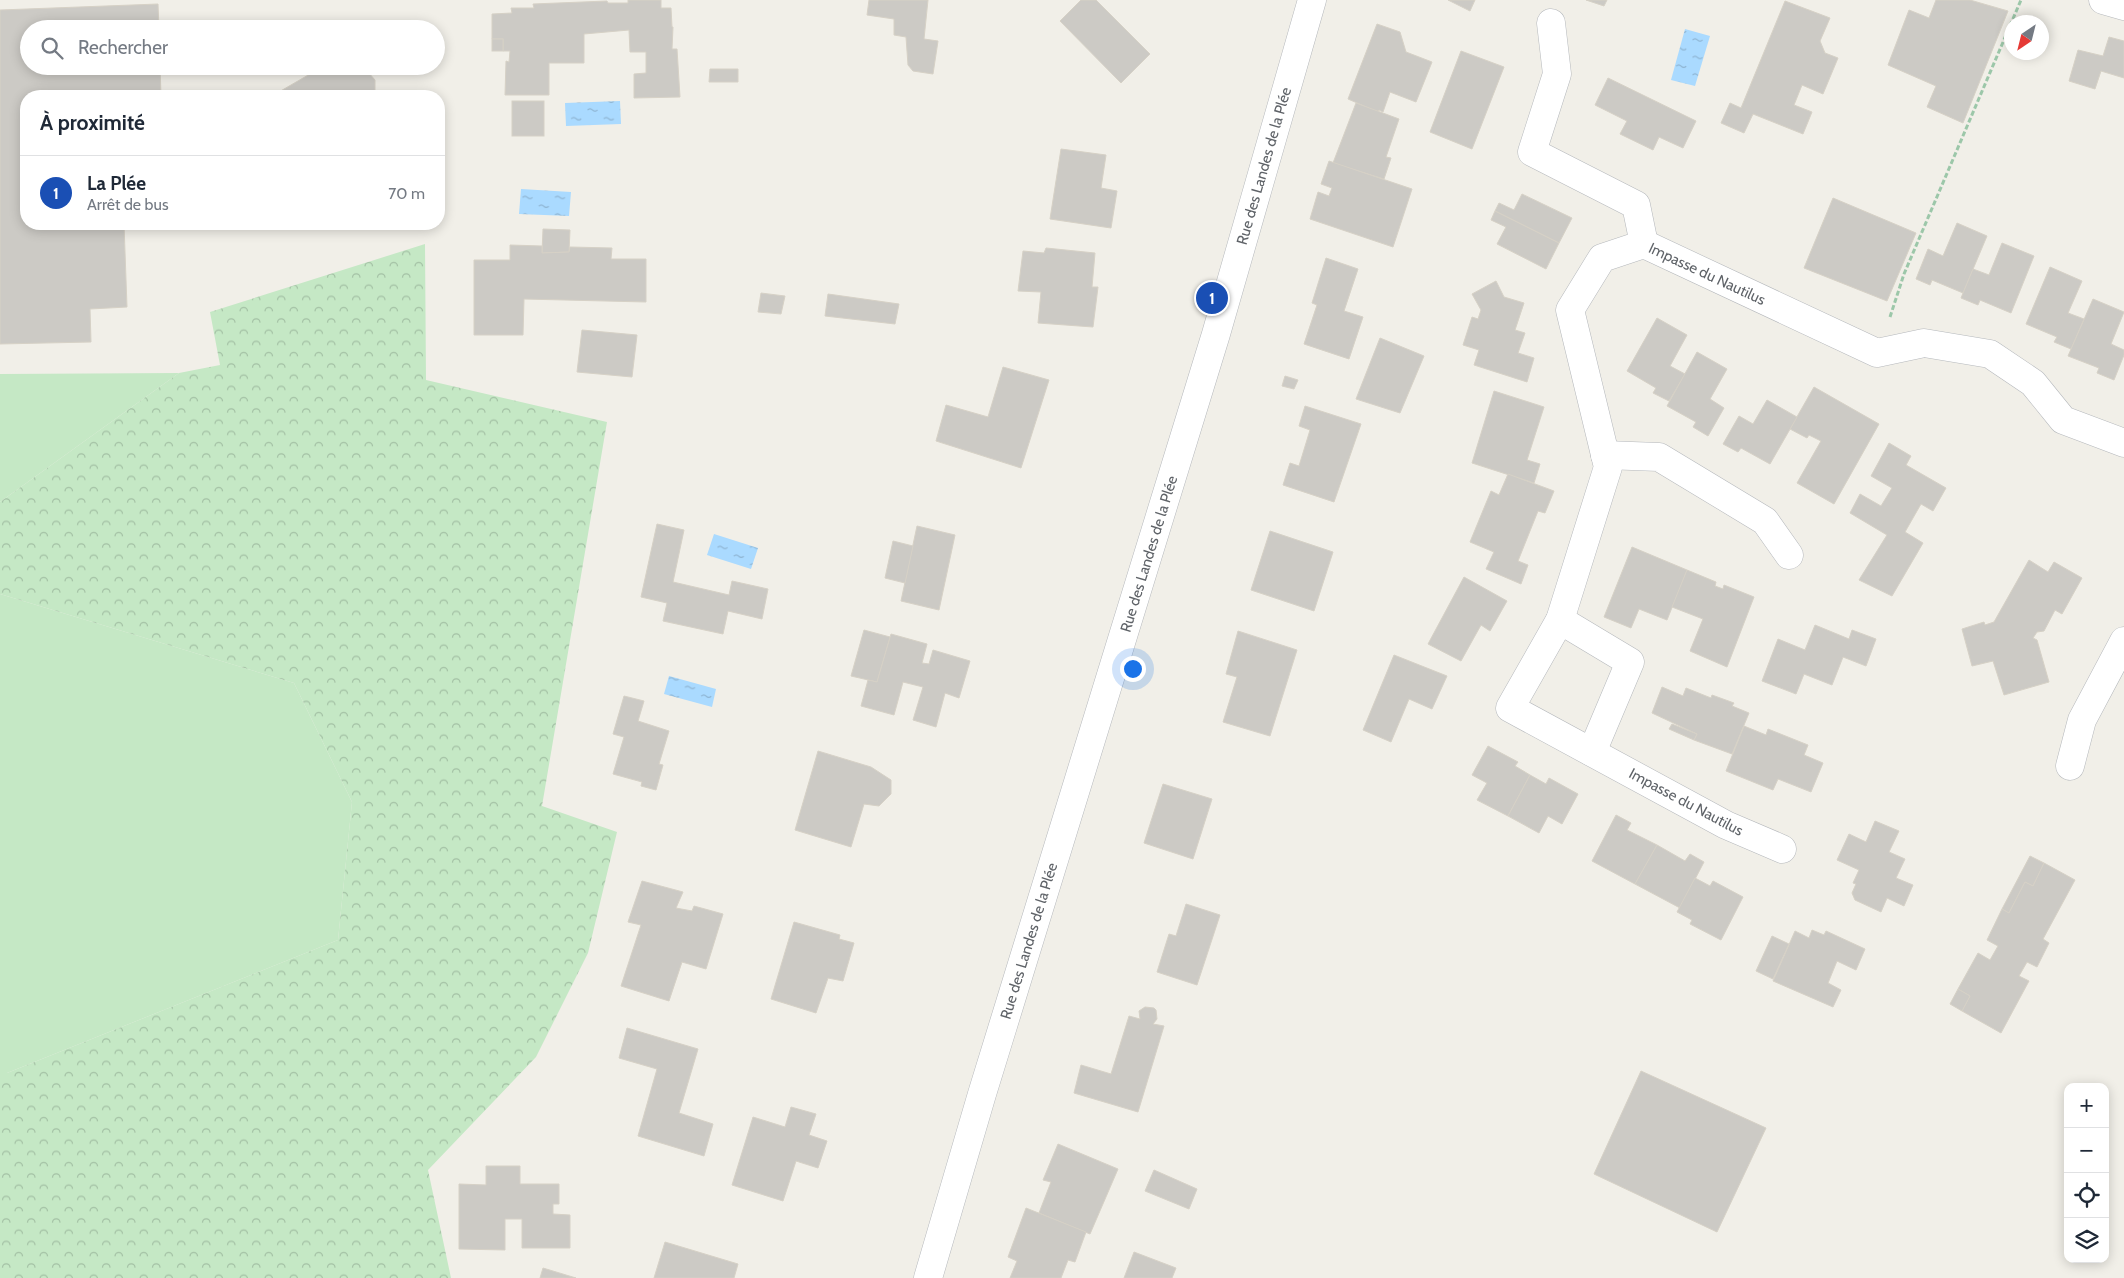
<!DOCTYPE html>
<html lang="fr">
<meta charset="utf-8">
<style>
:root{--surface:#fff;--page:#f2f2f3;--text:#1f2937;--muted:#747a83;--line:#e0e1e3;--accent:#d93025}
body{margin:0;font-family:Cabin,sans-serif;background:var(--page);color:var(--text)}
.controls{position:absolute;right:15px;bottom:15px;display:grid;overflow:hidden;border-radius:10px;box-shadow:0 2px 12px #0003}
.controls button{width:45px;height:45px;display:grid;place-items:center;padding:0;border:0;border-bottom:1px solid var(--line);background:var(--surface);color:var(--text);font:25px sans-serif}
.compass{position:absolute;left:2004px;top:15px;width:45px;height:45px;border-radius:50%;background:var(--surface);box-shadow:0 2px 12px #0003;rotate:215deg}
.you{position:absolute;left:1132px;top:668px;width:18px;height:18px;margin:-12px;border:4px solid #fff;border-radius:50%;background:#1a73e8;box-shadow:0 0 0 8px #1a73e833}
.badge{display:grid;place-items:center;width:32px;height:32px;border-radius:50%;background:var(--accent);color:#fff;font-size:16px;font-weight:700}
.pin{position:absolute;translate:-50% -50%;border:2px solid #fff;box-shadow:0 1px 5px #0006}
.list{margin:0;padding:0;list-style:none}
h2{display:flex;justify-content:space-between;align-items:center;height:65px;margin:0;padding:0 20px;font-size:21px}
h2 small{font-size:16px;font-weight:400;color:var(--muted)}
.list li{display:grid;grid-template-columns:32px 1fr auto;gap:15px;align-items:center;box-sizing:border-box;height:75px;padding:0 20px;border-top:1px solid var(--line)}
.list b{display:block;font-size:19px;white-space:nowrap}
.list p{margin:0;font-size:16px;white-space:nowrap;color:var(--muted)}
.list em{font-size:16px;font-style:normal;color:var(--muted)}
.icon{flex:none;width:28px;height:28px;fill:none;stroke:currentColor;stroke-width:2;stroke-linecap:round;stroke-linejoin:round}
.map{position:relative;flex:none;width:2124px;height:1278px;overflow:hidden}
.search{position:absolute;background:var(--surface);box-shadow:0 2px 12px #0003;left:20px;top:20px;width:425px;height:55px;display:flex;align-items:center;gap:12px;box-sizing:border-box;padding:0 18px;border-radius:28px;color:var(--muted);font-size:19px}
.panel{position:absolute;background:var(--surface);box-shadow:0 2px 12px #0003;left:20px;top:90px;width:425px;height:140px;border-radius:20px}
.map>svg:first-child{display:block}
.green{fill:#c5e8c5}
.forest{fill:url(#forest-crowns)}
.water{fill:url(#water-ripples)}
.building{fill:#cccac5;stroke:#d6d1c6}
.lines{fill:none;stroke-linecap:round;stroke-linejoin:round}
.minor-casing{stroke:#b5b8bc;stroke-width:29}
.path{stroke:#9cc7a9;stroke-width:3;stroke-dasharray:5 2.5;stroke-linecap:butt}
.minor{stroke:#fff;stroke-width:28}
.labels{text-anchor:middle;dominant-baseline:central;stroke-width:5;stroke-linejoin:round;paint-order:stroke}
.street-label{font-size:15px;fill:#5f6368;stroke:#fff}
</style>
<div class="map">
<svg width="2124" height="1278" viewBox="0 0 2124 1278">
<defs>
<pattern id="forest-crowns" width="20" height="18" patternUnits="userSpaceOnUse" patternTransform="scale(1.25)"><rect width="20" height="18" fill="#c5e8c5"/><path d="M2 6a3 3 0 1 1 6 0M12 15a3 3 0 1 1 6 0" fill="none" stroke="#a3c0a4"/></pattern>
<pattern id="water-ripples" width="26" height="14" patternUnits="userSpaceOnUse" patternTransform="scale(1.25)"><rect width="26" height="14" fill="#aadaff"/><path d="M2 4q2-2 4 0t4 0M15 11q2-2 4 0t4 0" fill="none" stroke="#8eb4d2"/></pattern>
</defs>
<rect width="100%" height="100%" fill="#f1efe8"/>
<g class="green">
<polygon points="179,373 0,502 0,374"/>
<polygon points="0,594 294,683 352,802 338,940 7,1073 0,1073"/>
</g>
<polygon class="forest" points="425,244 426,380 607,422 542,806 617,832 588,953 536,1057 428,1170 451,1278 0,1278 0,1073 7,1073 338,940 352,802 294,683 0,594 0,502 179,373 220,365 210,312"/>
<g class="water">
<polygon points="1685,29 1710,36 1695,86 1671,80"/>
<polygon points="620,101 621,124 566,126 565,103"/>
<polygon points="521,189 571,192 569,216 519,214"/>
<polygon points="714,534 758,548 751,569 707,555"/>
<polygon points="669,676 716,689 712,707 664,694"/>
</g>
<g class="building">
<polygon points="628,0 661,0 661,8 671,8 672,27 673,27 672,49 677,49 680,97 634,98 634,74 646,73 646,52 630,52 629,30 584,34 584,63 549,63 549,95 505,95 506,61 509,62 510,51 503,51 503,39 492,39 492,14 512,13 511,8 534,8 533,4 607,1 608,3 628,3"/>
<polygon points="869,0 928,0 924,39 938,41 933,74 913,71 908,65 906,37 894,35 894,19 867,15"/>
<polygon points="1081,0 1096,0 1150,54 1121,83 1060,21"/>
<polygon points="1448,0 1475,0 1470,11"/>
<polygon points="1586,0 1607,0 1604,6"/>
<polygon points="1936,0 1970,0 2008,11 1963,123 1927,107 1936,86 1888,65 1909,10 1929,18"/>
<polygon points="1785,1 1830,18 1820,41 1825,53 1838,58 1823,94 1802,85 1794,105 1812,112 1803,134 1753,114 1744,133 1721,123 1730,103 1741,108"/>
<polygon points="158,4 159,29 29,29 29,66 160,66 161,96 26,96 26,224 124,224 127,307 90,309 91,342 0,344 0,10"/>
<polygon points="1377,24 1400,32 1406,52 1432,62 1416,102 1390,92 1383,112 1379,110 1378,112 1348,99"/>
<polygon points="2109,37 2124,41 2124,78 2101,71 2095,89 2069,81 2078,50 2103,56"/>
<rect x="492" y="39" width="11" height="12"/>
<polygon points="1461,51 1504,67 1472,149 1430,132"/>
<polygon points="310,66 337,66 338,73 368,72 375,80 375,96 272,96 310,74"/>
<polygon points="337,66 350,66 350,73 338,73"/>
<polygon points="710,69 738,69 738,82 709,82"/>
<polygon points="1608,78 1696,121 1683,148 1659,137 1653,150 1620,134 1627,121 1595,105"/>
<rect x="512" y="101" width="32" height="35"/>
<polygon points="1356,103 1399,119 1386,157 1391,158 1384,179 1333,163"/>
<polygon points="1061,149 1106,155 1101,188 1117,191 1111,228 1050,219"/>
<polygon points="1329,161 1412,189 1393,247 1310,219 1318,192 1329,196 1332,188 1321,184"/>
<polygon points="1522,194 1572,218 1559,243 1495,211 1499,203 1514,210"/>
<polygon points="1833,198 1916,233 1887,301 1804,268"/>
<polygon points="1495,211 1559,243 1546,269 1497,244 1506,227 1491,220"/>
<polygon points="1957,223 1987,236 1963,293 1932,280 1930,285 1916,279 1928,249 1943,256"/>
<polygon points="543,229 570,230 569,252 542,253"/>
<polygon points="2002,243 2034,256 2011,313 1980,300 1978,305 1961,298 1973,269 1989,275"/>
<polygon points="510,245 542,246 542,253 569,252 570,247 612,248 611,259 646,259 646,302 524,299 523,335 474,335 474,260 510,260"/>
<polygon points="1046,248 1095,253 1092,287 1098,287 1093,327 1038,323 1041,292 1018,291 1023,251 1044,253"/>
<polygon points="1326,258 1358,269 1344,311 1363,317 1349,359 1304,344 1317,305 1312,303"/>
<polygon points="2050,267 2082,281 2068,313 2084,319 2071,349 2054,342 2057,337 2026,324"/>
<polygon points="1496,281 1504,297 1524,303 1515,330 1525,333 1518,353 1534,358 1527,382 1474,365 1479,350 1463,345 1472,317 1478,319 1481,310 1472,294"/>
<polygon points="761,293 785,296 781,314 758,312"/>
<polygon points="828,294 899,304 895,324 825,316"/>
<polygon points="2093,299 2124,312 2111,344 2124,350 2124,355 2114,380 2097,373 2099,368 2068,356"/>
<polygon points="1657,318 1687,335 1670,366 1685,374 1669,401 1653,393 1656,388 1627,371"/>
<polygon points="582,330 637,335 632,377 577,372"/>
<polygon points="1380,338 1424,356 1400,413 1356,399"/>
<polygon points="1697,352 1727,369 1710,399 1724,408 1708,436 1693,427 1696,422 1667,406"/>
<polygon points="1003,367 1049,380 1021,468 936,441 946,405 988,417"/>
<polygon points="1285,376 1298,380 1294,389 1282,386"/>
<polygon points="1814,387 1879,424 1834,504 1797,483 1821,441 1809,435 1807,438 1790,429"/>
<polygon points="1494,391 1544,407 1527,460 1540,464 1534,483 1472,463"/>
<polygon points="1767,400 1797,417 1770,464 1741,448 1738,452 1723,444 1739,416 1753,424"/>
<polygon points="1305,406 1361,424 1334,502 1283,485 1290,463 1299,466 1310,430 1299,426"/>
<polygon points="1889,443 1911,456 1906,465 1946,488 1933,511 1921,504 1905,532 1923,543 1892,596 1859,580 1887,535 1850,513 1860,494 1881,506 1892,488 1871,476"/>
<polygon points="1508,474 1554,491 1545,513 1538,511 1518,561 1528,565 1521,584 1486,569 1494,552 1470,542 1491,491 1499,495"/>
<polygon points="657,524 684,530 673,582 729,595 732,581 768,589 762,619 728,611 723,634 663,621 667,603 641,597"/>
<polygon points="917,526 955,535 939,610 901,601"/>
<polygon points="1270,531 1333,552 1314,611 1251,590"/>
<polygon points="893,541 913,546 905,583 885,578"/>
<polygon points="1632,547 1687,570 1667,620 1639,609 1631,628 1604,617"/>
<polygon points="2029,560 2048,572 2054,562 2082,578 2062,614 2055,610 2044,631 2037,632 2033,638 2037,640 2049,682 2004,695 1993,661 1972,666 1962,629 1984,622 1985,625 1994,622"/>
<polygon points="1687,570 1716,582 1715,586 1723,589 1724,585 1754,597 1727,667 1690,651 1703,619 1672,607"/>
<polygon points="1464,577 1507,601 1490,631 1481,625 1461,661 1428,644"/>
<polygon points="1815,625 1849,639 1852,630 1876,639 1866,666 1843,657 1832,685 1804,674 1796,694 1762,681 1778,639 1805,650"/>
<polygon points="864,630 890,637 877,682 851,676"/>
<polygon points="1238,631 1297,650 1270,736 1223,722 1237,677 1226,674"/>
<polygon points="891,634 927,644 922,663 929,664 933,650 970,661 959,698 945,693 936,727 913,720 923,687 903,682 894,715 861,706 868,680 877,682"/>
<polygon points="1394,655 1447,676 1432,709 1409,699 1391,742 1363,730"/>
<polygon points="1662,687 1683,696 1686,688 1711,698 1712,695 1734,703 1732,706 1749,713 1732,754 1694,740 1697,734 1652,713"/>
<polygon points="624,696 644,701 638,721 669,731 659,764 663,765 656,790 641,786 642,782 613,774 624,737 613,734"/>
<polygon points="1672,724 1697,734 1694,740 1669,729"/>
<polygon points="1744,726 1766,735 1768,729 1808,745 1804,755 1823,763 1811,792 1778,779 1773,790 1726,771"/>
<polygon points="1488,746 1518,762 1515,766 1530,775 1508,816 1477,800 1487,783 1472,775"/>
<polygon points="818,751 871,767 891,780 891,794 879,806 864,804 851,847 795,830"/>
<polygon points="1530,775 1546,784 1549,778 1578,794 1562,824 1548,816 1539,833 1508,816"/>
<polygon points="1163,784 1212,799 1193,859 1144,843"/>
<polygon points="1616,815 1631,823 1627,830 1657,845 1635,884 1592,861"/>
<polygon points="1875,821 1899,831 1889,852 1905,859 1896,878 1913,885 1904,906 1887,898 1881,912 1855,900 1852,893 1856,884 1853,883 1859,870 1837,860 1849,834 1866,842"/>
<polygon points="1657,845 1685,861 1690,854 1704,862 1680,908 1635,884"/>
<polygon points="2030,856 2044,863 2033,886 2025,882 2009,913 2002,909"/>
<polygon points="2044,863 2075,880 2043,939 2049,943 2037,967 2027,962 2019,976 2029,981 2001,1033 1962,1011 1970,996 1958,989 1978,953 1990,960 1998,946 1987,940 2002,909 2009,913 2025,882 2033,886"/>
<polygon points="1695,878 1710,886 1713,881 1743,897 1721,940 1690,924 1692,920 1677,912"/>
<polygon points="642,881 683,892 676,908 692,911 694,906 723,914 706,969 682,962 669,1001 621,986 641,925 628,922"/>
<polygon points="1186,904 1220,915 1197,985 1157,972 1169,934 1176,936"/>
<polygon points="794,922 840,935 839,939 854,943 843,981 828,978 816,1013 771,999"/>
<polygon points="1812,930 1824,935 1826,931 1865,949 1856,970 1837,961 1828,983 1841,990 1833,1007 1773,981 1795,931 1809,938"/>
<polygon points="1772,936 1789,944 1773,979 1756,971"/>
<polygon points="1958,989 1970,996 1962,1011 1950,1004"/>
<polygon points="1145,1007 1154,1008 1156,1010 1157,1019 1153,1024 1164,1026 1138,1112 1074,1093 1081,1065 1111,1074 1129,1016 1140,1019 1139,1011"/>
<polygon points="627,1028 698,1049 679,1113 713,1124 704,1156 638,1136 657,1069 619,1058"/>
<polygon points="1641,1071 1766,1128 1717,1232 1594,1174"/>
<polygon points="791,1107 816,1114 809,1135 827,1141 818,1168 796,1161 783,1201 732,1185 753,1117 785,1127"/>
<polygon points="1058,1144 1118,1169 1090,1234 1039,1213 1051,1182 1043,1180"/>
<polygon points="486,1166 520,1166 520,1184 559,1184 559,1204 553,1204 553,1214 570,1215 570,1248 522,1248 522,1219 505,1219 505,1250 459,1249 459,1184 486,1185"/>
<polygon points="1154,1170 1197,1189 1189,1209 1145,1191"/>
<polygon points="1026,1208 1086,1232 1075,1262 1068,1260 1061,1278 1010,1278 1017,1261 1008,1257"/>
<polygon points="665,1242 738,1264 734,1278 654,1278"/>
<polygon points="1134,1252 1176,1268 1172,1278 1124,1278"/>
<polygon points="543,1268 576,1278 540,1278"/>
</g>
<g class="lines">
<defs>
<g id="minor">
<polyline points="2103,0 2124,6"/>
<polyline points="1551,23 1557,74 1532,152 1636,205 1644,244"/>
<polyline points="1605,455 1659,457 1765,521 1789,555"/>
<polyline points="1560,620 1630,662 1592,752"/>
<polyline points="2070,766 2082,720 2124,641"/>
<polyline points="1782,849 1726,825 1510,708 1560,620 1608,467 1570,310 1602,258 1644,244 1877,353 1924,343 1990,354 2033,383 2063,420 2124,443"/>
<polyline points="928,1278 982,1094 1216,334 1312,0"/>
</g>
</defs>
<use href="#minor" class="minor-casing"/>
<polyline class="path" points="1890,317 1904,274 2021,0"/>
<use href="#minor" class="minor"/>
</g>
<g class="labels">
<g class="street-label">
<text transform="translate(1264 166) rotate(-74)">Rue des Landes de la Plée</text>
<text transform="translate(1707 274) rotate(25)">Impasse du Nautilus</text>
<text transform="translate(1149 554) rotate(-73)">Rue des Landes de la Plée</text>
<text transform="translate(1686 802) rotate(28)">Impasse du Nautilus</text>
<text transform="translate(1029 941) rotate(-73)">Rue des Landes de la Plée</text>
</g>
</g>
</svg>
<div class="controls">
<button>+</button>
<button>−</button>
<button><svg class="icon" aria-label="locate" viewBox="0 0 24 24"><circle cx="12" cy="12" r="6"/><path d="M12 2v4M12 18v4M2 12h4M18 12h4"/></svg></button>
<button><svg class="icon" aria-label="layers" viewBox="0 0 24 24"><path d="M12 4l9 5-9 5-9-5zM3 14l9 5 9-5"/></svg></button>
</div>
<svg class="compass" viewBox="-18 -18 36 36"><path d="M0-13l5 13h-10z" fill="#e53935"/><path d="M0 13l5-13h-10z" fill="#747a83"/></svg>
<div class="you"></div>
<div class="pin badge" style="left:1212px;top:298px;background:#1a4fb4">1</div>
<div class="search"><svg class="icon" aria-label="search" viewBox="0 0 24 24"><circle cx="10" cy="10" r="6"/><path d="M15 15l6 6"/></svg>Rechercher</div>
<section class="panel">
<h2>À proximité<small></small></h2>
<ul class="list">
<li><span class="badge" style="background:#1a4fb4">1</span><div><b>La Plée</b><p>Arrêt de bus</p></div><em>70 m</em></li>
</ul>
</section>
</div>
